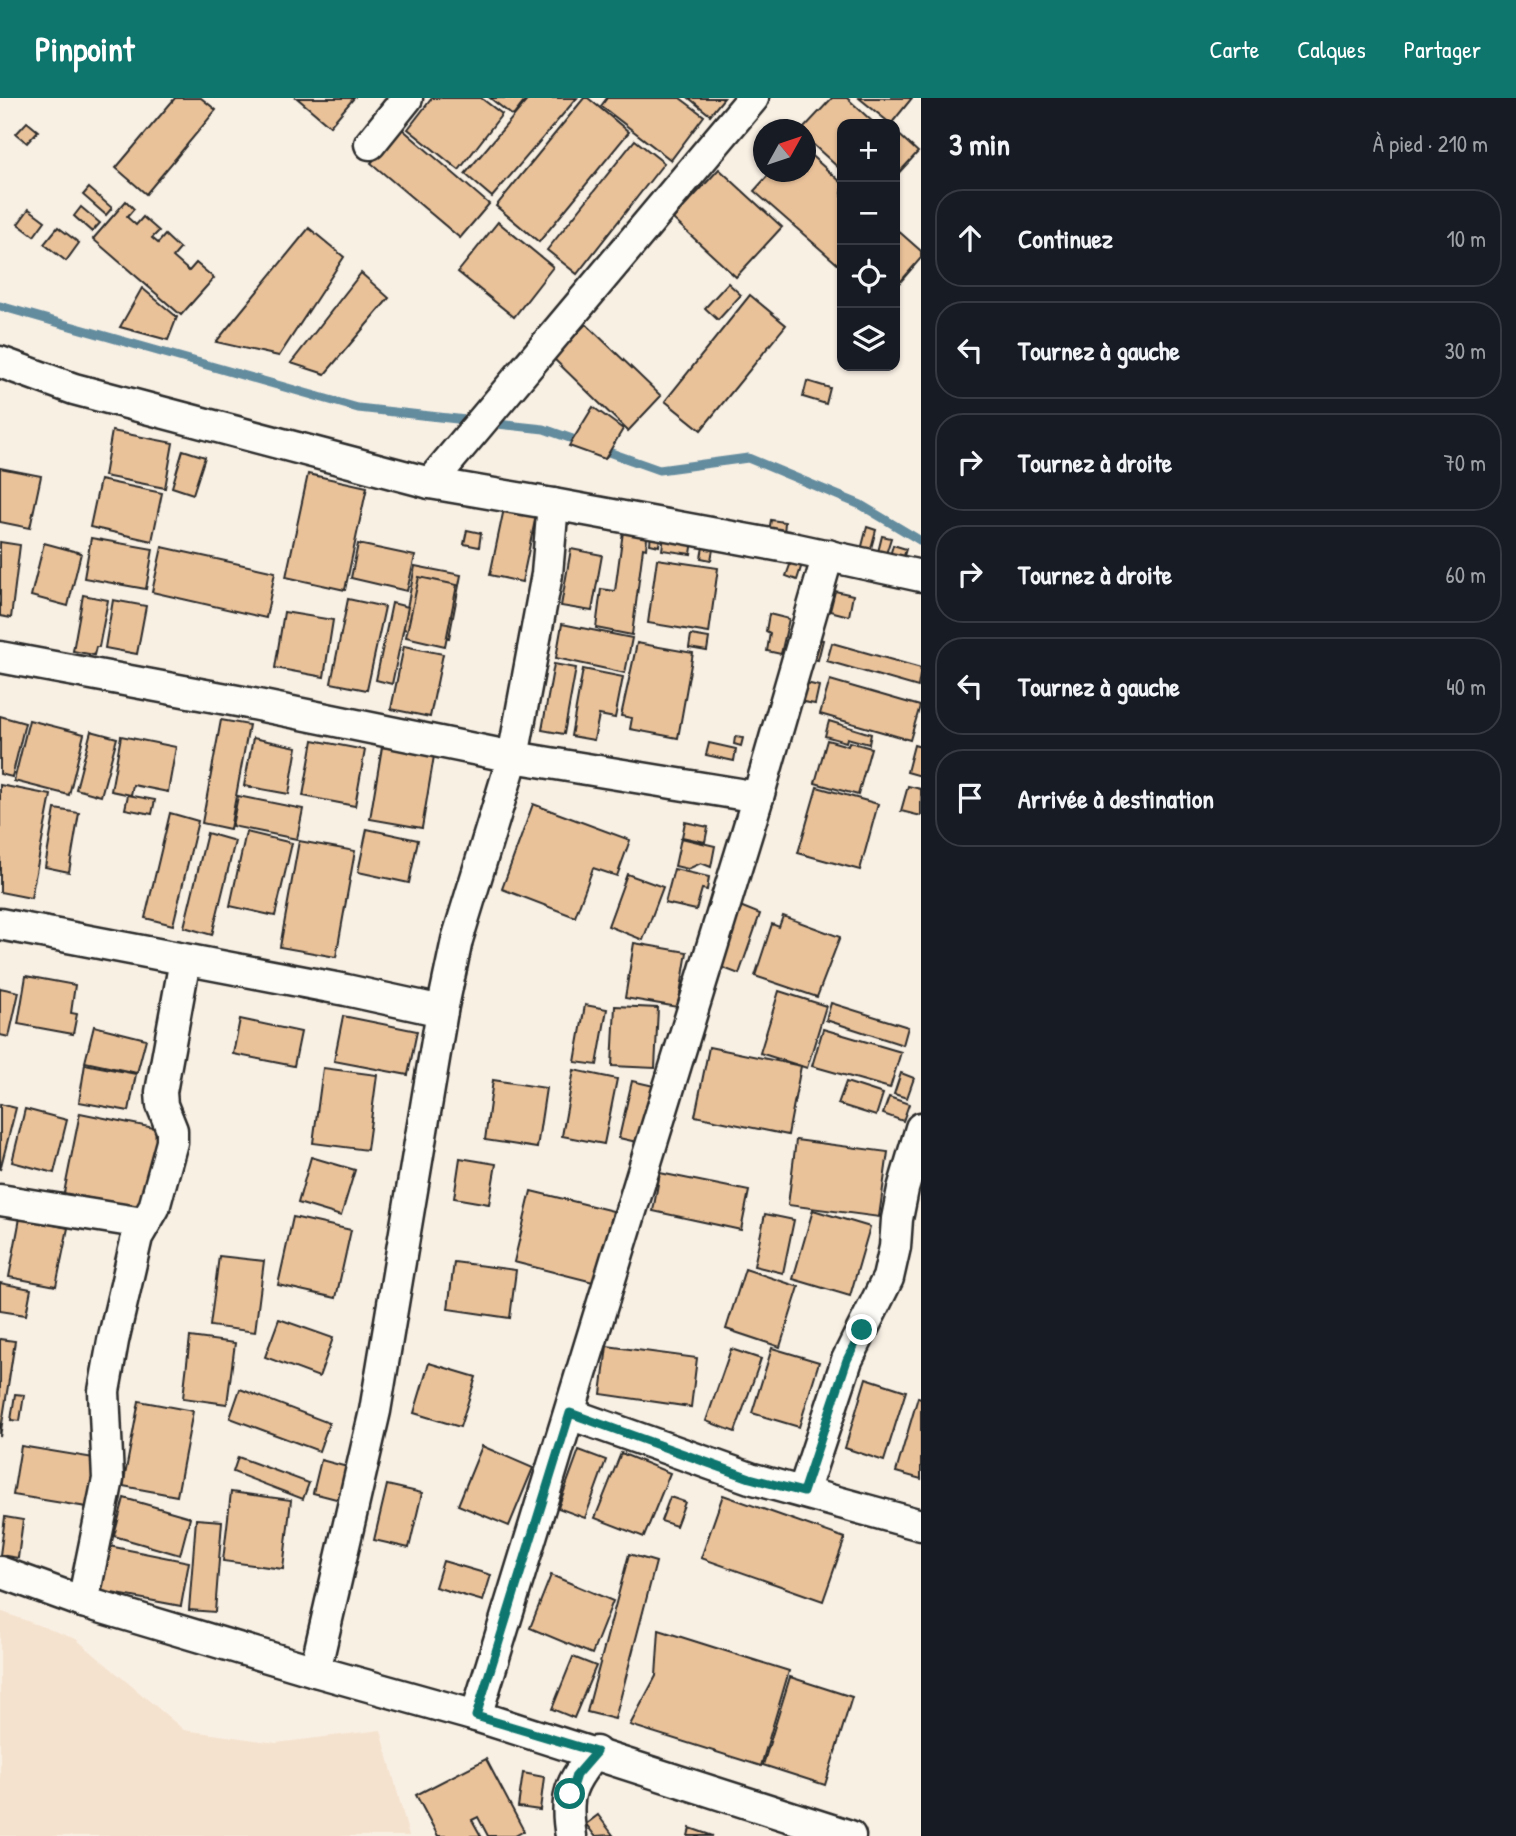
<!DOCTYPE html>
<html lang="fr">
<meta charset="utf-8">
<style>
:root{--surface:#171b24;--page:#20242c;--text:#f1f3f6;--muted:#9ea1a6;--line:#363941;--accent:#0f766e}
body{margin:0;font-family:"Patrick Hand",sans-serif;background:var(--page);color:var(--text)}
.controls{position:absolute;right:21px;top:21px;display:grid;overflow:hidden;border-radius:14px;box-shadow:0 2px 5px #0004}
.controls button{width:63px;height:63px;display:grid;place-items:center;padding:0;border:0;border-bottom:2px solid var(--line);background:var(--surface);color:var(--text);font:35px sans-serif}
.compass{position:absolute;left:753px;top:21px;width:63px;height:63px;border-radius:50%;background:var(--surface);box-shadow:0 2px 5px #0004;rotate:50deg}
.stop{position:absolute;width:21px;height:21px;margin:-16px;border:5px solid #0f766e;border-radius:50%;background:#fff}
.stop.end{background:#0f766e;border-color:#fff;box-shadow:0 2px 7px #0008}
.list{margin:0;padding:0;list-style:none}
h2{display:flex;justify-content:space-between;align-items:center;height:91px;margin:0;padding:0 28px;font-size:30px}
h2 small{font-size:23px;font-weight:400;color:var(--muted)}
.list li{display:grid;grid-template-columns:46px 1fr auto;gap:21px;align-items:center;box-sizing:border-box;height:98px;margin:0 14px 14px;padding:0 14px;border:2px solid var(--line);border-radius:28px}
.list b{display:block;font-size:26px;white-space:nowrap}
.list em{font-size:23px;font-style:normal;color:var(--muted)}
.icon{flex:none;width:38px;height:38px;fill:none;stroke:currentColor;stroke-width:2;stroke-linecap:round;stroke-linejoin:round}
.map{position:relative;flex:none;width:921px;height:1738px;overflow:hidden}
header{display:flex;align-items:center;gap:42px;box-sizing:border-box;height:98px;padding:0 35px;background:var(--accent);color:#fff}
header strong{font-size:33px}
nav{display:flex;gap:38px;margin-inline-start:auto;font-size:24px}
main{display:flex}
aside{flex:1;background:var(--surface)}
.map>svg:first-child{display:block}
.built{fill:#f4e2ce}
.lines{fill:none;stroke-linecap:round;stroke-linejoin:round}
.stream{stroke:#648c9e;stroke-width:9}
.building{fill:#eac29a;stroke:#2b2b2b;stroke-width:2}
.minor-casing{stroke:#2b2b2b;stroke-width:35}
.minor{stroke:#fdfcf7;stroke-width:30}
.route{stroke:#0f766e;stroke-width:9}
</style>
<header>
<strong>Pinpoint</strong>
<nav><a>Carte</a><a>Calques</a><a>Partager</a></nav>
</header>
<main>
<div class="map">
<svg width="921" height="1738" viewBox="0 0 921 1738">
<rect width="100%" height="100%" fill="#f9f0e4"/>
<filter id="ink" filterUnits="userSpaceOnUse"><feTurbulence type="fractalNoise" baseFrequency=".0143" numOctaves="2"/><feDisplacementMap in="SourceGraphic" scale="14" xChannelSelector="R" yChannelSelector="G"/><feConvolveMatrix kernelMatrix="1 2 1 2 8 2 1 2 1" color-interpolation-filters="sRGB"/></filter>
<g filter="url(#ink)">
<polygon class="built" points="0,1513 76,1541 184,1632 276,1645 381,1632 409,1738 0,1738"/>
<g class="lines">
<g class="stream">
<polyline points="0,208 358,310 475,323"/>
<polyline points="488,325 544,331 584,345"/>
<polyline points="600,351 659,372 748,360 861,407 921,443"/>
</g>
</g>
<g class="building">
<polygon points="175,0 201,0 216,12 146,96 116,70"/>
<polygon points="297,0 354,0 330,28"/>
<polygon points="432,0 481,0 502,16 459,72 408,31"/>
<polygon points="490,0 527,0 513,18"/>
<polygon points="529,0 577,0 492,99 465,76"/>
<polygon points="584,0 588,0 629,34 539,144 496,108"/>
<polygon points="607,0 680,0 704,18 671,62 601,8"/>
<polygon points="689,0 724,0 710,17"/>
<polygon points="832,0 847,0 875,26 842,26 842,73 806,40 806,32 802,32"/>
<polygon points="859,0 912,0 891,26"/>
<polygon points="27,24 38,33 27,45 16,36"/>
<polygon points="401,30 489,106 460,140 371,65"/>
<polygon points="895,33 918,54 895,79"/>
<polygon points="635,42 664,65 577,176 547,152"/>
<polygon points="806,53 842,85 842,170 754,93 771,74 806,74"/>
<polygon points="719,71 782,129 736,179 673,121"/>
<polygon points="89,90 112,110 106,117 83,97"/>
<polygon points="126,103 134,111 127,119 136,127 143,119 159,133 152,140 158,145 165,137 180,151 173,159 189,173 196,165 214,180 181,217 93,141"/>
<polygon points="81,109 100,125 92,134 74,118"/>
<polygon points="29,111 45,123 34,138 18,126"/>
<polygon points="498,124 553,169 514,219 458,174"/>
<polygon points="58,129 79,145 66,163 44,146"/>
<polygon points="309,130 344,159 279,258 216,244"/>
<polygon points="895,130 921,153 921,160 895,190"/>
<polygon points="361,175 389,200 325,276 291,265"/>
<polygon points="728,185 741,197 718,222 705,210"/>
<polygon points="142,190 177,219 168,242 120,229"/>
<polygon points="750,197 786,227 701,332 665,303"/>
<polygon points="586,226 661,298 628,333 553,260"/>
<polygon points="807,283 830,290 826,306 803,299"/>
<polygon points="593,309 623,331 605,361 569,348"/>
<polygon points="112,333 173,345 165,390 104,378"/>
<polygon points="183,352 205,359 193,396 172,389"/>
<polygon points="0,370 41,378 30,430 0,424"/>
<polygon points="308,376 367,389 345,492 286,479"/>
<polygon points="100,382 162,395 152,443 90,429"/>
<polygon points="506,401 538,408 522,484 490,477"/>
<polygon points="771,422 785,424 784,436 769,433"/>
<polygon points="624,426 648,429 646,451 643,450 632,537 596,530 601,491 615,493"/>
<polygon points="867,429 876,432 870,454 861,452"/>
<polygon points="467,432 481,435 479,449 464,446"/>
<polygon points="651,436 660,437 659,448 650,446"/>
<polygon points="664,438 693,442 691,456 662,452"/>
<polygon points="882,438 891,440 886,456 878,454"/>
<polygon points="91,440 153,451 146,491 84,480"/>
<polygon points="704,443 714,446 711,462 701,460"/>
<polygon points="0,444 20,447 11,520 0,518"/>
<polygon points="44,445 81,455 68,508 31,498"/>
<polygon points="358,446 415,458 407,493 351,480"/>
<polygon points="893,447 906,451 901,468 888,465"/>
<polygon points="162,449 275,474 266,520 152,494"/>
<polygon points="571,451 602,457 592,513 561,508"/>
<polygon points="793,459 803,463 797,482 786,478"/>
<polygon points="657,461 718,470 709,535 648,525"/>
<polygon points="415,468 461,477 449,540 403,531"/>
<polygon points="419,479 457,487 445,548 406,539"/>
<polygon points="835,493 853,497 849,518 830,513"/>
<polygon points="83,497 108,502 99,549 96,549 94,557 73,553"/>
<polygon points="348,501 385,509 367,592 331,585"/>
<polygon points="113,502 146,508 137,556 105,550"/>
<polygon points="392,505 408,509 392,586 376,582"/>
<polygon points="284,514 333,522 324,579 275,570"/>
<polygon points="769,516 789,521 781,556 767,553 770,535 766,533"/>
<polygon points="562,526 632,540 625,575 556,560"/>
<polygon points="691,537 709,540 707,553 689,550"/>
<polygon points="812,539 823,542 818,562 807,560"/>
<polygon points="637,545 693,555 678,640 630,631 632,620 621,618"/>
<polygon points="832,545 921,570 918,589 827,563"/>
<polygon points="404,548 443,556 430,619 391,611"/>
<polygon points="554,566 576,570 564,636 542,632"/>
<polygon points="583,571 623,579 615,620 599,617 594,642 571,638"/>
<polygon points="830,582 920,608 910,642 820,616"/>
<polygon points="802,584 819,588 815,606 798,603"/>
<polygon points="0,618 25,625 12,679 0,676"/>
<polygon points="29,622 84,636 69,697 14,683"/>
<polygon points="221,622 249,627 230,731 202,725"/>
<polygon points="829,623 871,636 869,646 847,640 846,644 825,638"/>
<polygon points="91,633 117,640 101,698 76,691"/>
<polygon points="121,638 176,649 168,694 133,687 131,697 111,693"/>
<polygon points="735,639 743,640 741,648 734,646"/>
<polygon points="253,640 297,649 289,696 244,688"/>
<polygon points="313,642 365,652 355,708 303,698"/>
<polygon points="827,642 848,648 849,644 871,650 858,697 815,685"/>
<polygon points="709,645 736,651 734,663 706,657"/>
<polygon points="914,647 921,649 921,678 907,674"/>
<polygon points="382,649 434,658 422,730 370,721"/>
<polygon points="0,687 51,697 31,800 0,794"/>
<polygon points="908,688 921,691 921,718 901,713"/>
<polygon points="817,689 878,706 860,772 798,755"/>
<polygon points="128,697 155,702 152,716 125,711"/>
<polygon points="238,698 303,711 297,741 232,728"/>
<polygon points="533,706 630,742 617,778 593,770 575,819 502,791"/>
<polygon points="55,711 79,715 69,774 45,769"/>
<polygon points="170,715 198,723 173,827 145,820"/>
<polygon points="685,724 708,729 705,744 682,739"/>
<polygon points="367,731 418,742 409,785 358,774"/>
<polygon points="246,734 292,745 275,818 230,808"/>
<polygon points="207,735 235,743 212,837 184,829"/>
<polygon points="681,740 715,748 711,769 701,765 688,771 675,768"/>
<polygon points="299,743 355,753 336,859 280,849"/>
<polygon points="674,771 709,779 707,792 702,791 696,812 665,805"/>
<polygon points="627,776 663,789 643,842 608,828"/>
<polygon points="740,808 760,816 739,876 718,868"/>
<polygon points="783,818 840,839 817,899 755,878 772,826 779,829"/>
<polygon points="634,845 687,854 678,909 625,900"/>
<polygon points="26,878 75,887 71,915 77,916 73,936 18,926"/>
<polygon points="0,890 19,894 9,939 0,937"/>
<polygon points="779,893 826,908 807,970 760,955"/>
<polygon points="301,894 324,898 323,905 299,900"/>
<polygon points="831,905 908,929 903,947 826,922"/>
<polygon points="585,907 607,911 597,967 575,964"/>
<polygon points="615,908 658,910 655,970 612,968"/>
<polygon points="343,918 417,933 408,977 334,963"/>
<polygon points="240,921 301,934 294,968 233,956"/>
<polygon points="94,928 146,941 137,975 85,964"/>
<polygon points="823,931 901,954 890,990 812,968"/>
<polygon points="709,949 801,968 788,1037 695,1018"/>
<polygon points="85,966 136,976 129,1013 79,1004"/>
<polygon points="323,970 377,977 367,1052 313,1045"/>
<polygon points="574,972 617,981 604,1046 562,1038"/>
<polygon points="901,975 914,980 907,1000 894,996"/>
<polygon points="493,982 546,990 537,1050 485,1042"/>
<polygon points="632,983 654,988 641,1045 619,1040"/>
<polygon points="846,984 883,996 876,1018 838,1006"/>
<polygon points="889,999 909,1006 903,1023 883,1016"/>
<polygon points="0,1006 16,1010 0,1072"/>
<polygon points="25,1011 67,1022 54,1075 12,1064"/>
<polygon points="80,1015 164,1032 148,1112 64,1095"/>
<polygon points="796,1042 888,1054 879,1119 788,1107"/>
<polygon points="311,1059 355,1072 341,1118 298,1105"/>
<polygon points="460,1060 496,1066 489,1106 454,1100"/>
<polygon points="660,1075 749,1093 741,1132 653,1113"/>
<polygon points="531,1093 613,1113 597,1185 514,1164"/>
<polygon points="813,1112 870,1129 850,1198 793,1181"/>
<polygon points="765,1116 794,1122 783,1175 754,1168"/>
<polygon points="293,1119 351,1132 336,1200 278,1187"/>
<polygon points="20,1120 68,1130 56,1188 9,1179"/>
<polygon points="219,1158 264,1163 255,1234 210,1228"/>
<polygon points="454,1164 516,1172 510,1220 448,1211"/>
<polygon points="745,1171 799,1189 780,1249 726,1231"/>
<polygon points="0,1185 31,1191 26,1217 0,1213"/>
<polygon points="279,1221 333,1240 319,1279 265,1259"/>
<polygon points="190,1239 235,1245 227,1306 183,1300"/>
<polygon points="0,1241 15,1243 0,1339"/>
<polygon points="607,1248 697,1260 691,1309 601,1296"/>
<polygon points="772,1250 819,1264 799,1329 752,1315"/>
<polygon points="731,1251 761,1261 735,1334 706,1323"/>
<polygon points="429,1265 476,1279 460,1329 414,1315"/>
<polygon points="866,1280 906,1293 884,1363 845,1350"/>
<polygon points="240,1291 329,1325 319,1353 230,1320"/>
<polygon points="15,1296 24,1297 20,1323 11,1322"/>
<polygon points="918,1299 921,1300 921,1381 896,1374"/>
<polygon points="139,1303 193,1313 177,1398 123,1388"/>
<polygon points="21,1348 100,1361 93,1410 13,1397"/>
<polygon points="482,1348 533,1370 509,1428 458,1407"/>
<polygon points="579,1352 606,1362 585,1420 558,1410"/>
<polygon points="621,1355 670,1375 644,1439 595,1420"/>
<polygon points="238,1359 309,1385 303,1401 233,1374"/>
<polygon points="321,1362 355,1371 348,1404 313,1395"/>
<polygon points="387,1387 422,1395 409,1450 374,1442"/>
<polygon points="231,1394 291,1402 283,1471 223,1463"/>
<polygon points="723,1397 845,1440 823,1503 701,1460"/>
<polygon points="670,1399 685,1404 676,1428 661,1423"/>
<polygon points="124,1400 190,1419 180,1457 114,1438"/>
<polygon points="5,1419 23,1422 18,1460 0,1457"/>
<polygon points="196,1421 222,1423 215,1514 189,1512"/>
<polygon points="109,1448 189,1464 181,1508 101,1493"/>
<polygon points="629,1456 656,1464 615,1621 587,1614"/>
<polygon points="443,1463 491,1477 483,1503 435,1489"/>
<polygon points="551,1477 613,1503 592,1556 530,1530"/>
<polygon points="659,1532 789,1573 761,1668 630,1627 656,1578"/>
<polygon points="573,1559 596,1568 574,1620 552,1611"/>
<polygon points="790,1579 852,1599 825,1687 763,1667"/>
<polygon points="486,1661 524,1733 515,1738 488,1738 478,1719 472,1722 481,1738 438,1738 416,1697"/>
<polygon points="523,1675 544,1679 540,1712 518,1709"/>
<polygon points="598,1717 613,1737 595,1738 586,1726"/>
<polygon points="690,1730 713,1738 688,1738"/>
</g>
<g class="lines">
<defs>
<g id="minor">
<polyline points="370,46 407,0"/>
<polyline points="0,264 74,291 430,385 553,406 547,476 513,659 457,842 442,913 375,1313 315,1573"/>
<polyline points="430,385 753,0"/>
<polyline points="553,406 792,450 921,478"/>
<polyline points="0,559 243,604 513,659 758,699"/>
<polyline points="0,826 346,892 442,913"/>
<polyline points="0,1102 143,1125"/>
<polyline points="570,1316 750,1380 921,1427"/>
<polyline points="803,1394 847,1262 888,1180 895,1149 897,1121 903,1091 921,1030"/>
<polyline points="0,1474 83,1504 315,1573 476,1618 850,1738"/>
<polyline points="83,1504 108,1381 104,1293 113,1243 137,1139 154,1110 172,1044 172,1032 162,1007 161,994 185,862"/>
<polyline points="476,1618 758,699 828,457"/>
<path d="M571 1738C564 1698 570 1684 596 1654"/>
</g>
</defs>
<use href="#minor" class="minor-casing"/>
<use href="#minor" class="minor"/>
</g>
</g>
<g class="lines" filter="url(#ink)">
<polyline class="route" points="570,1696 576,1677 596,1654 476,1618 570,1315 750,1380 803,1394 847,1262 862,1232"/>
</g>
</svg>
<div class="controls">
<button>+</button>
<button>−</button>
<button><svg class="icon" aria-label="locate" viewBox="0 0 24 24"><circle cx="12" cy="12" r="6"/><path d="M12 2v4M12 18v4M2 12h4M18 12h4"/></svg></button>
<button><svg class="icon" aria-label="layers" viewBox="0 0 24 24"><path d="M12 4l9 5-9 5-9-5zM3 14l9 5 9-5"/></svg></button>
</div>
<svg class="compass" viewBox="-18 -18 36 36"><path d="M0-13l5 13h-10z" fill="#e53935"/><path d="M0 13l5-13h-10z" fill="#9ea1a6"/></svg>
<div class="stop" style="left:570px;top:1696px"></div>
<div class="stop end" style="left:862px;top:1232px"></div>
</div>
<aside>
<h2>3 min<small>À pied · 210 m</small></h2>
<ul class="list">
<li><svg class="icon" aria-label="ahead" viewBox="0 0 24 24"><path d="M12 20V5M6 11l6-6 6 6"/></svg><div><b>Continuez</b></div><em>10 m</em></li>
<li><svg class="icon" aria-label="left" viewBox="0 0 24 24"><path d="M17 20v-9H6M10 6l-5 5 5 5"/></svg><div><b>Tournez à gauche</b></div><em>30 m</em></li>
<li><svg class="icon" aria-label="right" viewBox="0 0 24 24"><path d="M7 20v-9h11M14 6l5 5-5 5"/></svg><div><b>Tournez à droite</b></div><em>70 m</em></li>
<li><svg class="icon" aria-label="right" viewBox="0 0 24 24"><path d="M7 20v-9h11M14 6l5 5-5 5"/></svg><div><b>Tournez à droite</b></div><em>60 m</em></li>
<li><svg class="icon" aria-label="left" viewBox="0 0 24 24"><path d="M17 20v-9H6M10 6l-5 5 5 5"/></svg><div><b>Tournez à gauche</b></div><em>40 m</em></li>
<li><svg class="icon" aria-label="arrive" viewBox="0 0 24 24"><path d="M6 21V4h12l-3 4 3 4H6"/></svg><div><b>Arrivée à destination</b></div></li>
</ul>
</aside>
</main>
